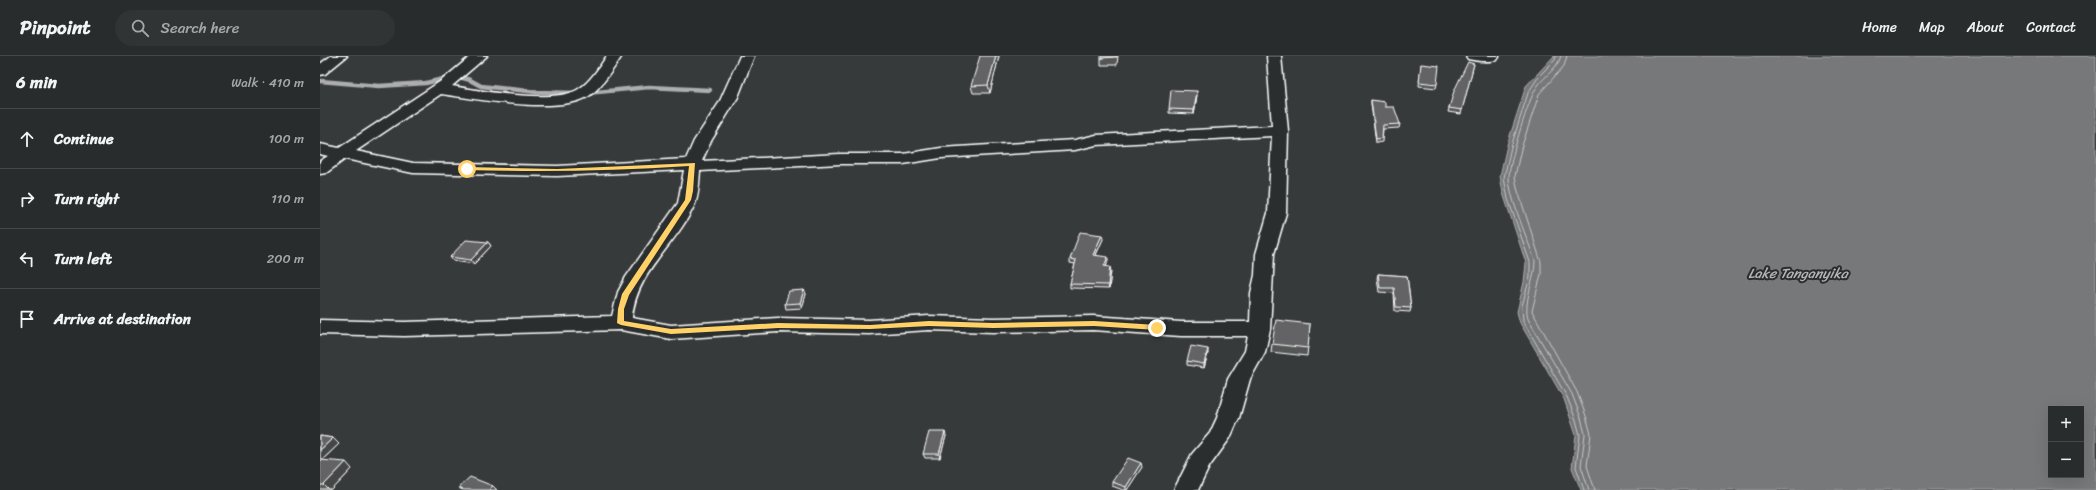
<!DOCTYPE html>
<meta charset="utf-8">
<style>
:root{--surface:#292c2c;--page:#313434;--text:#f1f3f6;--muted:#a5a7a9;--line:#454848}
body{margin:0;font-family:Sriracha,sans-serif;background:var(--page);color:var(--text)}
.controls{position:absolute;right:12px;bottom:12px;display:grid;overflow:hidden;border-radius:0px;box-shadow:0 4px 16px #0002}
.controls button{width:36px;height:36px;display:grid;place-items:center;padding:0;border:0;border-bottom:1px solid var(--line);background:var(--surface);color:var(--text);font:20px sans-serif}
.stop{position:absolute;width:12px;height:12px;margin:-9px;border:3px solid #ffd166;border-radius:50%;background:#fff}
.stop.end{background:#ffd166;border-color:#fff;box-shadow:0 1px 4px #0008}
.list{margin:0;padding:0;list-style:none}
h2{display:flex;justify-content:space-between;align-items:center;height:52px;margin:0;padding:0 16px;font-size:17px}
h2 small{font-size:13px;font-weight:400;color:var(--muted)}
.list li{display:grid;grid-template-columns:26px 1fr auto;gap:12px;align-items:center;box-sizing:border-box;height:60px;padding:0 16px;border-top:1px solid var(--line)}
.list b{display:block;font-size:15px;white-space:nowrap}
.list em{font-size:13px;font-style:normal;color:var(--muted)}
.icon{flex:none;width:22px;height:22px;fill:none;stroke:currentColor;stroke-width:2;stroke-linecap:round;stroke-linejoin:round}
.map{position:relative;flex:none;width:1776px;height:434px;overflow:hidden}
header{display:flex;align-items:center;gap:24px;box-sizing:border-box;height:56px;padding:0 20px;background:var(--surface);border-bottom:1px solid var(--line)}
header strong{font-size:19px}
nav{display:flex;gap:22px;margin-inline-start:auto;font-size:14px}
.search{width:280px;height:36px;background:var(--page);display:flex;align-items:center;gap:10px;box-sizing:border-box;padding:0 14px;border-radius:22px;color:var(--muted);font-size:15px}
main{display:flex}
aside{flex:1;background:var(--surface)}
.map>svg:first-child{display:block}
.water{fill:#767879;stroke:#adaeaf;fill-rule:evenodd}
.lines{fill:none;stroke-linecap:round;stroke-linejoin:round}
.shore{stroke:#c8c9c9;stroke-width:1}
.stream{stroke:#adaeaf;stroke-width:4.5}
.minor-casing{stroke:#fff;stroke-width:3}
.minor{fill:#2a2d2e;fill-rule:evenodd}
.wall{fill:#555657;stroke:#fff}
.shaded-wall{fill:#454647;stroke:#fff}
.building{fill:#636465;stroke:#fff}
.route{fill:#ffd166}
.labels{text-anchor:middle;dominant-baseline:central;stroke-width:4;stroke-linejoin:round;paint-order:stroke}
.water-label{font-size:14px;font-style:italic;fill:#b4b5b5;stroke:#2a2d2e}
</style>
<header>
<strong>Pinpoint</strong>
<div class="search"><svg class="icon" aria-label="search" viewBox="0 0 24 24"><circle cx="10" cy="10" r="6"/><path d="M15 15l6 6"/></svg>Search here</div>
<nav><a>Home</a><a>Map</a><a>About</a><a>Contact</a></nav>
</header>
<main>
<aside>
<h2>6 min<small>Walk · 410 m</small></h2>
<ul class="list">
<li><svg class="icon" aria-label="ahead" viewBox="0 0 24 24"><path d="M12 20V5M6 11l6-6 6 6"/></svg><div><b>Continue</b></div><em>100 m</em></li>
<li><svg class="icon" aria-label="right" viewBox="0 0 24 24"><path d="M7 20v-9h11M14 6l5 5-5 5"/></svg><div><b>Turn right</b></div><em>110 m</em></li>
<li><svg class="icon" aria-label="left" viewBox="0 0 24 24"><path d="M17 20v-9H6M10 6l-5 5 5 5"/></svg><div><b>Turn left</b></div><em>200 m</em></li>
<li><svg class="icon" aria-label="arrive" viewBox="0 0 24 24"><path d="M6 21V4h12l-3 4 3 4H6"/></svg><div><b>Arrive at destination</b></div></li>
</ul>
</aside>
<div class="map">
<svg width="1776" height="434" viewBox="0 0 1776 434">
<rect width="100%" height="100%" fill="#373a3b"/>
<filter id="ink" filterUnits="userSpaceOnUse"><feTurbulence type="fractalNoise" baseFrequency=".025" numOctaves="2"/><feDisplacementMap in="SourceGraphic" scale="8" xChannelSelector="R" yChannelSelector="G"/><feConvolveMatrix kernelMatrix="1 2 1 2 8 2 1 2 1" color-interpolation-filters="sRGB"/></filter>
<g filter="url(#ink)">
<path class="water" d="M1234 0H1776V434H1261L1252 412 1256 379 1244 343 1200 267 1197 256 1204 226 1206 207 1183 137 1180 120 1187 89 1206 30ZM1731 353H1761V419H1731Z"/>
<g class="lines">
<g class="shore">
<polyline points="1236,0 1235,4 1219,20 1208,37 1191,91 1184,122 1188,143 1210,206 1210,221 1202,250 1203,265 1247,341 1256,364 1260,379 1256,411 1264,434"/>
<path d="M1241 0C1237 15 1220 22 1214 36 1207 49 1189 107 1189 121 1189 141 1208 184 1215 205 1215 224 1203 245 1208 263L1252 338 1261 362 1265 378 1261 410 1269 434"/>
<polyline points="1247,0 1244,10 1219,38 1201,93 1195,120 1197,132 1221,206 1221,218 1212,255 1257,336 1266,360 1271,378 1267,410 1275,434"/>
</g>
<g class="stream">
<polyline points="0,25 59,30 106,27 136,20 150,24 161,30 217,36 255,37"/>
<polyline points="267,37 329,31 390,34"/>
</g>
<defs>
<g id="minor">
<polygon points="11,0 27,0 5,18 0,19 0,8"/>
<path d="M151 0H167L132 30C161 35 232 48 257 34 270 27 279 11 287 0H302C293 13 282 31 269 40 240 59 156 43 121 38L36 95 93 107 237 110 366 103 374 85 399 47 420 0H434L418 41 391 85 382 105 520 98H583L621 92 755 84 776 79 952 70 947 0H961L968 75 966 157 954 198 950 273 945 296 930 323 919 362 910 382 889 411 878 434H854L872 398 890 377 897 362 908 323 925 295 928 280H861L773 274 673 276 609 274 549 278 458 276 351 283 301 274 84 280 0 278V264L84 266 292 260 298 236 306 221 358 147 364 114 237 120 93 117 25 103 6 117 0 118V105L8 100 0 98V88L19 92 121 25ZM952 80 948 157 936 198 935 219 931 237 930 266H861L773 260 673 262 609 260 549 264 458 262 351 269 312 262C316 215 357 189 375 148 379 138 379 126 380 115L520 108H583L621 102 755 94 776 89Z"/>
<path d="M1146 0H1179V1L1177 4C1168 6 1157 5 1148 3Z"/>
</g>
</defs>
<use href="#minor" class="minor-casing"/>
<use href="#minor" class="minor"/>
</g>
<g class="wall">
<polygon points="679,0 670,37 653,37 651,30"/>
<polygon points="798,0 797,9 781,9 781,2"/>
<polygon points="1101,8 1117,28 1116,32 1099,30"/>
<polygon points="1154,8 1141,58 1128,56 1129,52"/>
<polygon points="877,39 874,58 849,57 849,53"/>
<polygon points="1051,44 1065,51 1080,68 1079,72 1063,73 1062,86 1056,87 1051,48"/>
<polygon points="783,183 776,199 788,205 786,211 791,215 789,233 750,232 750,228 755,208 750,207 750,203"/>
<polygon points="168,186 171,190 154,208 133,205 130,201"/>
<polygon points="1058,218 1087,220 1091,252 1090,256 1075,255 1074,237 1059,236 1057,222"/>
<polygon points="484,234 486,238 482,252 466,253 465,248"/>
<polygon points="990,268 987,300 951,296 952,288"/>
<polygon points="888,297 884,312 867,309 867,305"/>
<polygon points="0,380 13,382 19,388 2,404 32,413 12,434 0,434"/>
<polygon points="626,380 620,402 605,402 603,398"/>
<polygon points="822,411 807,434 803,434 792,430 792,426"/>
</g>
<g class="shaded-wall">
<polygon points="676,0 679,0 670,37 668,29"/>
<polygon points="877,35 877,39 874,58 874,54"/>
<polygon points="782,179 783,183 774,203 773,199"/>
<polygon points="168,186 171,190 154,208 151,204"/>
<polygon points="788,201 788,205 784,215 784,210"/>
<polygon points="790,211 791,215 789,233 788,229"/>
<polygon points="484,234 486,238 482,252 480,247"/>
<polygon points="888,293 888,297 884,312 884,308"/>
<polygon points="625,376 626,380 620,402 619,398"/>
<polygon points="13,382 19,388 0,406 0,394"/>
<polygon points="26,406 32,413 12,434 9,434 4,429"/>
<polygon points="821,407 822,411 807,434 806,434 806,431"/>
<polygon points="173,430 177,434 169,434"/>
</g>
<g class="building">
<polygon points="660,0 676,0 668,29 651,30"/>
<polygon points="781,0 797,0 797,1 781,2"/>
<polygon points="1148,6 1154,8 1142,54 1129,52 1134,35"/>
<polygon points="1101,8 1119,10 1117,28 1099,26"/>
<polygon points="851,34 877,35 874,54 849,53"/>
<polygon points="1051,44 1065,46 1065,51 1074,51 1080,68 1063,69 1062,82 1056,83"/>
<polygon points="760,176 782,179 773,199 788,201 784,210 790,211 788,229 750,228 756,204 750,203"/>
<polygon points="146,184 168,186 151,204 130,201"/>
<polygon points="1058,218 1087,220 1091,252 1076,251 1074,232 1060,232"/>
<polygon points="484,234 480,247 465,248 469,235"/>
<polygon points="956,264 990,268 988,292 952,288"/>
<polygon points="871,290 888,293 884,308 867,305"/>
<polygon points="609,376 625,376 619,398 603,398"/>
<polygon points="0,380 13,382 0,394"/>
<polygon points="808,402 821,407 806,431 792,426"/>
<polygon points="0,404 26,406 4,429 0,429"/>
<polygon points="150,421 173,430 169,434 143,434 138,432"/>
</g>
</g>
<path class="route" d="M375 107 373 135 371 144 309 239 304 253V265L351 273 458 267 550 269 609 265 673 267 774 265 837 269 841 272 837 274 774 270 673 272 609 270 550 273 458 272 351 278 301 269 297 267 298 253 302 238 365 144 369 110C294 115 223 116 147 114L144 113 147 111 237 113Z"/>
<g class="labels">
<g class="water-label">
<text x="1478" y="217">Lake Tanganyika</text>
</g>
</g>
</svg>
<div class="controls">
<button>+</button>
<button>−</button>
</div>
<div class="stop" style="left:147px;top:113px"></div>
<div class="stop end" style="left:837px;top:272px"></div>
</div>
</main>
